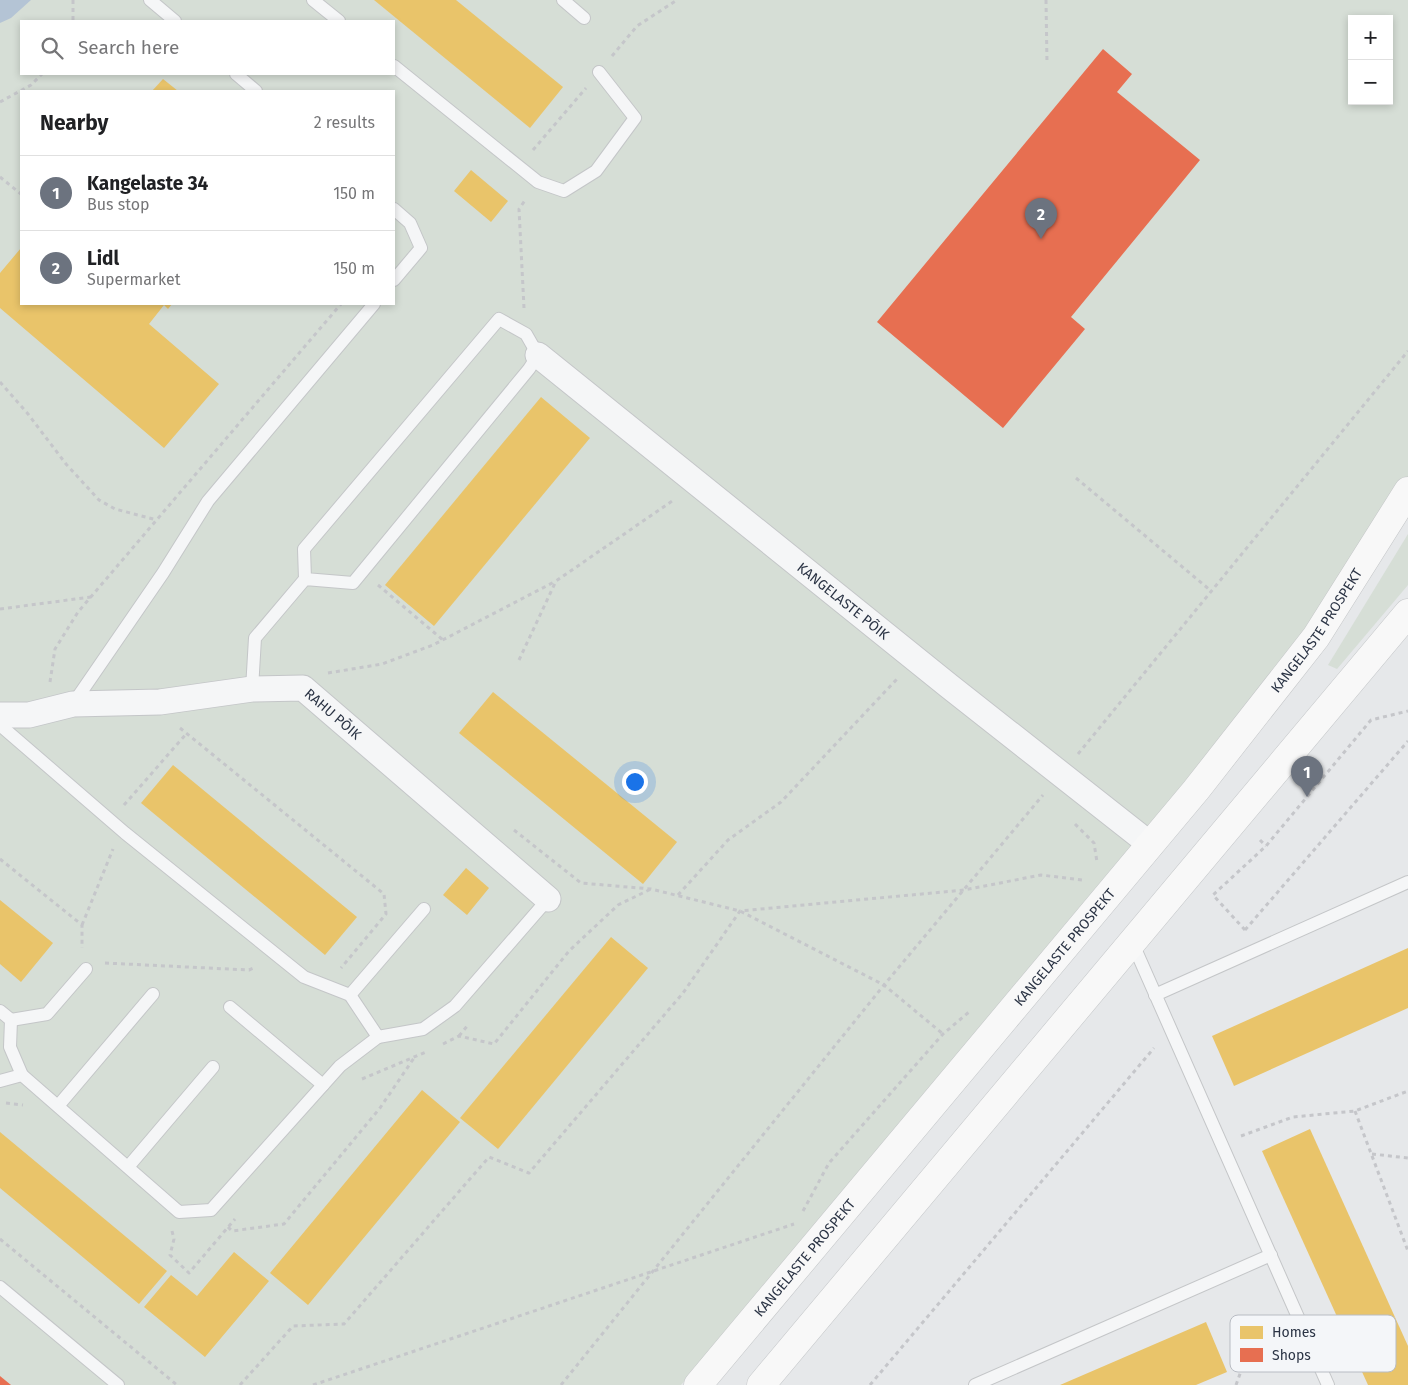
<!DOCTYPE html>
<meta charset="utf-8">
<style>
:root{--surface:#fff;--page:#f2f2f2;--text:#202124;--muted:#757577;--line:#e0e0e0;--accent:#6c737f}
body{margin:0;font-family:"Fira Sans",sans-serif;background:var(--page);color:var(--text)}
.controls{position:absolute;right:15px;top:15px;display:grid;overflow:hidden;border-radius:0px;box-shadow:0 2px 8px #0003}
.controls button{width:45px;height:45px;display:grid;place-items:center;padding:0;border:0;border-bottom:1px solid var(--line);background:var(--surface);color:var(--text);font:25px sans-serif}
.you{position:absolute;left:634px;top:781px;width:18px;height:18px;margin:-12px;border:4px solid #fff;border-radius:50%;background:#1a73e8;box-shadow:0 0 0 8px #1a73e833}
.badge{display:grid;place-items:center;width:32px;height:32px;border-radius:50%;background:var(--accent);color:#fff;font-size:16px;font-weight:700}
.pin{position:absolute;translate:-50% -41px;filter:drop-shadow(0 1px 2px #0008)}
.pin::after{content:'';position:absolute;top:26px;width:18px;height:15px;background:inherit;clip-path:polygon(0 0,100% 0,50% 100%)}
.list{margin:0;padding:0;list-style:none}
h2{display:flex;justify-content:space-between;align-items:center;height:65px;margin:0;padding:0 20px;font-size:21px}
h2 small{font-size:16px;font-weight:400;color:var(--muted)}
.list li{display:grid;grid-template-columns:32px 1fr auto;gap:15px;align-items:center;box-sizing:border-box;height:75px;padding:0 20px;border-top:1px solid var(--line)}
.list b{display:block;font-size:19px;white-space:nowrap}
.list p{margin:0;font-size:16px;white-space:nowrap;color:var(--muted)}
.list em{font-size:16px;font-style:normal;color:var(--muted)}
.icon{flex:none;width:28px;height:28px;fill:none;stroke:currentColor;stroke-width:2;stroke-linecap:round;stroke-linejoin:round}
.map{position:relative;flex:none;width:1408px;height:1385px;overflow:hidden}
.search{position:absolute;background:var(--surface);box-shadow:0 2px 8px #0003;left:20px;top:20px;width:375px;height:55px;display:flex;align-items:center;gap:12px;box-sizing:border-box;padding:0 18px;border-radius:0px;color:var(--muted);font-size:19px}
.panel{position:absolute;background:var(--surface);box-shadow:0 2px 8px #0003;left:20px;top:90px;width:375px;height:215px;border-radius:0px}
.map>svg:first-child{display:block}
.green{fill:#d6ded6;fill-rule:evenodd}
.water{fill:#b4c4d5}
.homes{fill:#e9c46a}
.shops{fill:#e76f51}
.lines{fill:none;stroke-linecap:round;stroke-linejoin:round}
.service-casing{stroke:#c4c6c8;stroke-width:14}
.minor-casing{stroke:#c4c6c8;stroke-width:27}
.secondary-casing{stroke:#c4c6c8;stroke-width:29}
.path{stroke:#c5c6ca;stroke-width:3;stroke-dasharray:4 4;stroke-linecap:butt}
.service{stroke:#f5f6f7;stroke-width:12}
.minor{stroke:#f5f6f7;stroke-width:25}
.secondary{stroke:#f8f8f8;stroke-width:28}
.labels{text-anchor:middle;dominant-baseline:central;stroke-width:5;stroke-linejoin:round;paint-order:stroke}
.street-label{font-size:14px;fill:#2b3445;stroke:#f4f6f9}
.key{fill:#f4f6f9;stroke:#b8bcc3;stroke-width:1}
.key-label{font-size:14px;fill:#2b3445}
</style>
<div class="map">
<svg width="1408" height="1385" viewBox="0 0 1408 1385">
<rect width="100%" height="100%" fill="#e6e8ea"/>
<g class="green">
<path d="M0 0H1408V477L1244 728 681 1385H0ZM1352 19H1389V101H1352ZM21 21H394V74H21ZM21 91H394V304H21Z"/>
<polygon points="1408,534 1408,585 1337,669 1328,665"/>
</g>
<polygon class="water" points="0,0 31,0 11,18 0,23"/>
<g class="homes">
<polygon points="374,0 456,0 563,87 530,128"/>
<polygon points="163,79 178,91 152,91"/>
<polygon points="471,170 508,201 491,222 454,191"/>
<polygon points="21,248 21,304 172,304 168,309 164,305 149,324 219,384 164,448 0,308 0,273"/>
<polygon points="541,397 590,438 434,626 385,585"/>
<polygon points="493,692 677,842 643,884 459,733"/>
<polygon points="173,765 357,917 325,955 141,803"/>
<polygon points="466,868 489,888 467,915 443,895"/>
<polygon points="0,900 53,943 21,982 0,964"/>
<polygon points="611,937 648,968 498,1149 460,1118"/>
<polygon points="1408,948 1408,1008 1234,1086 1212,1036"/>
<polygon points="422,1090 460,1122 308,1305 270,1273"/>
<polygon points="1310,1129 1408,1346 1408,1385 1368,1385 1262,1151"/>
<polygon points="0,1132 167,1271 139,1304 0,1188"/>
<polygon points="234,1252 269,1281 205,1357 144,1307 171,1275 197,1296"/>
<polygon points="1206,1322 1227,1372 1196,1385 1060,1385"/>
</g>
<g class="shops">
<polygon points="1103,49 1132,74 1117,92 1200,160 1071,317 1085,329 1003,428 877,322"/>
<polygon points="0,1376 11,1385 0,1385"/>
</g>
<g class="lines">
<defs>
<g id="service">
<polyline points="150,0 175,21"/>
<polyline points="313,0 339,21"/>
<polyline points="563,0 584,18"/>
<polyline points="394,66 538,182 564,191 596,171 635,118 599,72"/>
<polyline points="236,74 256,91"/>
<polyline points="394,209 410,223 421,248 394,280"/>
<polyline points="252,689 255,638 305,579 353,583 529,369 538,355 526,334 499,319 304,549 305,579"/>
<polyline points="73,704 163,573 208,501 374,304"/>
<polyline points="0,725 125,833 304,977 350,995 378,1037 423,1029 455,1006 548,899"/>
<polyline points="1133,944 1328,1385"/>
<polyline points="350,995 424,909"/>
<polyline points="1155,995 1408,882"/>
<polyline points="230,1007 323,1085"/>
<polyline points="0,1011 11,1020 10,1047 22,1075"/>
<polyline points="11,1020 47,1014 86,969"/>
<polyline points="0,1081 22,1075 179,1212 211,1210 340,1066 378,1037"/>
<polyline points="58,1106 153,994"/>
<polyline points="128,1167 213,1067"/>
<polyline points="0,1287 118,1385"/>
<polyline points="975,1385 1271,1255"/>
</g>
<g id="minor">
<path id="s1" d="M538 355 949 686 1151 845"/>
<path id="s2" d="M0 715H29L73 704 160 702 252 689 303 688 548 899"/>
</g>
<g id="secondary">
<path id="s3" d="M698 1385 1196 790 1316 637 1408 491"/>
<polyline points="761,1385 1408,613"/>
</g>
</defs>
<use href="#service" class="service-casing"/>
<use href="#minor" class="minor-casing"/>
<use href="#secondary" class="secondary-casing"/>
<g class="path">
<polyline points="73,0 73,21"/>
<polyline points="1046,0 1047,64"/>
<polyline points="612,56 637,26 677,0"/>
<polyline points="0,102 31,85 42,74"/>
<polyline points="533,150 586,88"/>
<polyline points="0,177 21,194"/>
<polyline points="524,308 519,209 526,199"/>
<polyline points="0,382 28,414 66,464 99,500 115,509 157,520"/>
<polyline points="1076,478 1210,590"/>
<polyline points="378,585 443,640"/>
<polyline points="0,609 91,597"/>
<polyline points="519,660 556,581 675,499"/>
<polyline points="328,673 382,664 433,645 556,581"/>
<polyline points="50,682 55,649 78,612 341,304"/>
<polyline points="180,728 384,894 386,914 341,968"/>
<polyline points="1078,754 1408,351"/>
<polyline points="124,805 187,733"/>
<polyline points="1075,824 1094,843 1097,862"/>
<polyline points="514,830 581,883 651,889 740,911 884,985 943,1034"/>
<polyline points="1260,840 1266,846"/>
<polyline points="0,859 82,925 82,948"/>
<polyline points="678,895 728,840 781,802 897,679"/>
<polyline points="82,925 113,849"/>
<polyline points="1245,930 1408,741"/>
<polyline points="1245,930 1213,895 1266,846 1371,720 1408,711"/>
<polyline points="105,963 249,970 256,967"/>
<polyline points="459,1036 468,1025"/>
<polyline points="443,1044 459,1036 494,1044 569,951 618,905 651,889"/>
<polyline points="362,1079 426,1052"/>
<polyline points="6,1103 23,1105"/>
<polyline points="1355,1111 1408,1251"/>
<polyline points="1241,1136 1293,1117 1355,1111 1408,1091"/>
<polyline points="1372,1154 1408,1158"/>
<polyline points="803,1211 829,1163 943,1034 969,1012"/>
<polyline points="228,1227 232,1231 284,1224 380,1108 414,1058"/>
<polyline points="172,1231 174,1239 170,1255 189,1273 235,1219"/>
<polyline points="0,1239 177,1385"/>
<polyline points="240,1385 293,1326 344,1324 489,1157 529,1173 683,993 740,911 964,890 1041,875 1082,880"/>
<polyline points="313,1385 794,1224"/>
<polyline points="561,1385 884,985 1043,795"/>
<polyline points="870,1385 1154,1048"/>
<polyline points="1236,1385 1241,1371 1288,1349"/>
</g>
<use href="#service" class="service"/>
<use href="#minor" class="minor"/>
<use href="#secondary" class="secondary"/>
</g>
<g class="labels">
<g class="street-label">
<text stroke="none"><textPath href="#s1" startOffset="392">KANGELASTE PÕIK</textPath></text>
<text stroke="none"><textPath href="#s3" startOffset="976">KANGELASTE PROSPEKT</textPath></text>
<text stroke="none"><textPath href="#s2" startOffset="345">RAHU PÕIK</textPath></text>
<text stroke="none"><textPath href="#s3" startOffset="571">KANGELASTE PROSPEKT</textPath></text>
<text stroke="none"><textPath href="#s3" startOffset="166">KANGELASTE PROSPEKT</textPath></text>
</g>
</g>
<rect x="1230" y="1315" width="166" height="57" rx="8" class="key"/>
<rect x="1240" y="1326" width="23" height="13" fill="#e9c46a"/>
<rect x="1240" y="1348" width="23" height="14" fill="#e76f51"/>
<g class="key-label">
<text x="1272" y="1337">Homes</text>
<text x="1272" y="1360">Shops</text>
</g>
</svg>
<div class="controls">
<button>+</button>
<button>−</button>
</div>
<div class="you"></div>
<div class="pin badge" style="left:1307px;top:797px">1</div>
<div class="pin badge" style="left:1041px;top:239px">2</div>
<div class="search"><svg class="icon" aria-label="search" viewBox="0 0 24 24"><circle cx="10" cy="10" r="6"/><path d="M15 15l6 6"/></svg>Search here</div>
<section class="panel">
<h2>Nearby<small>2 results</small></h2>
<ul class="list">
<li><span class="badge">1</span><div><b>Kangelaste 34</b><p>Bus stop</p></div><em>150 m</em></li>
<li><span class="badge">2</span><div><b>Lidl</b><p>Supermarket</p></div><em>150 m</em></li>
</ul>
</section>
</div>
